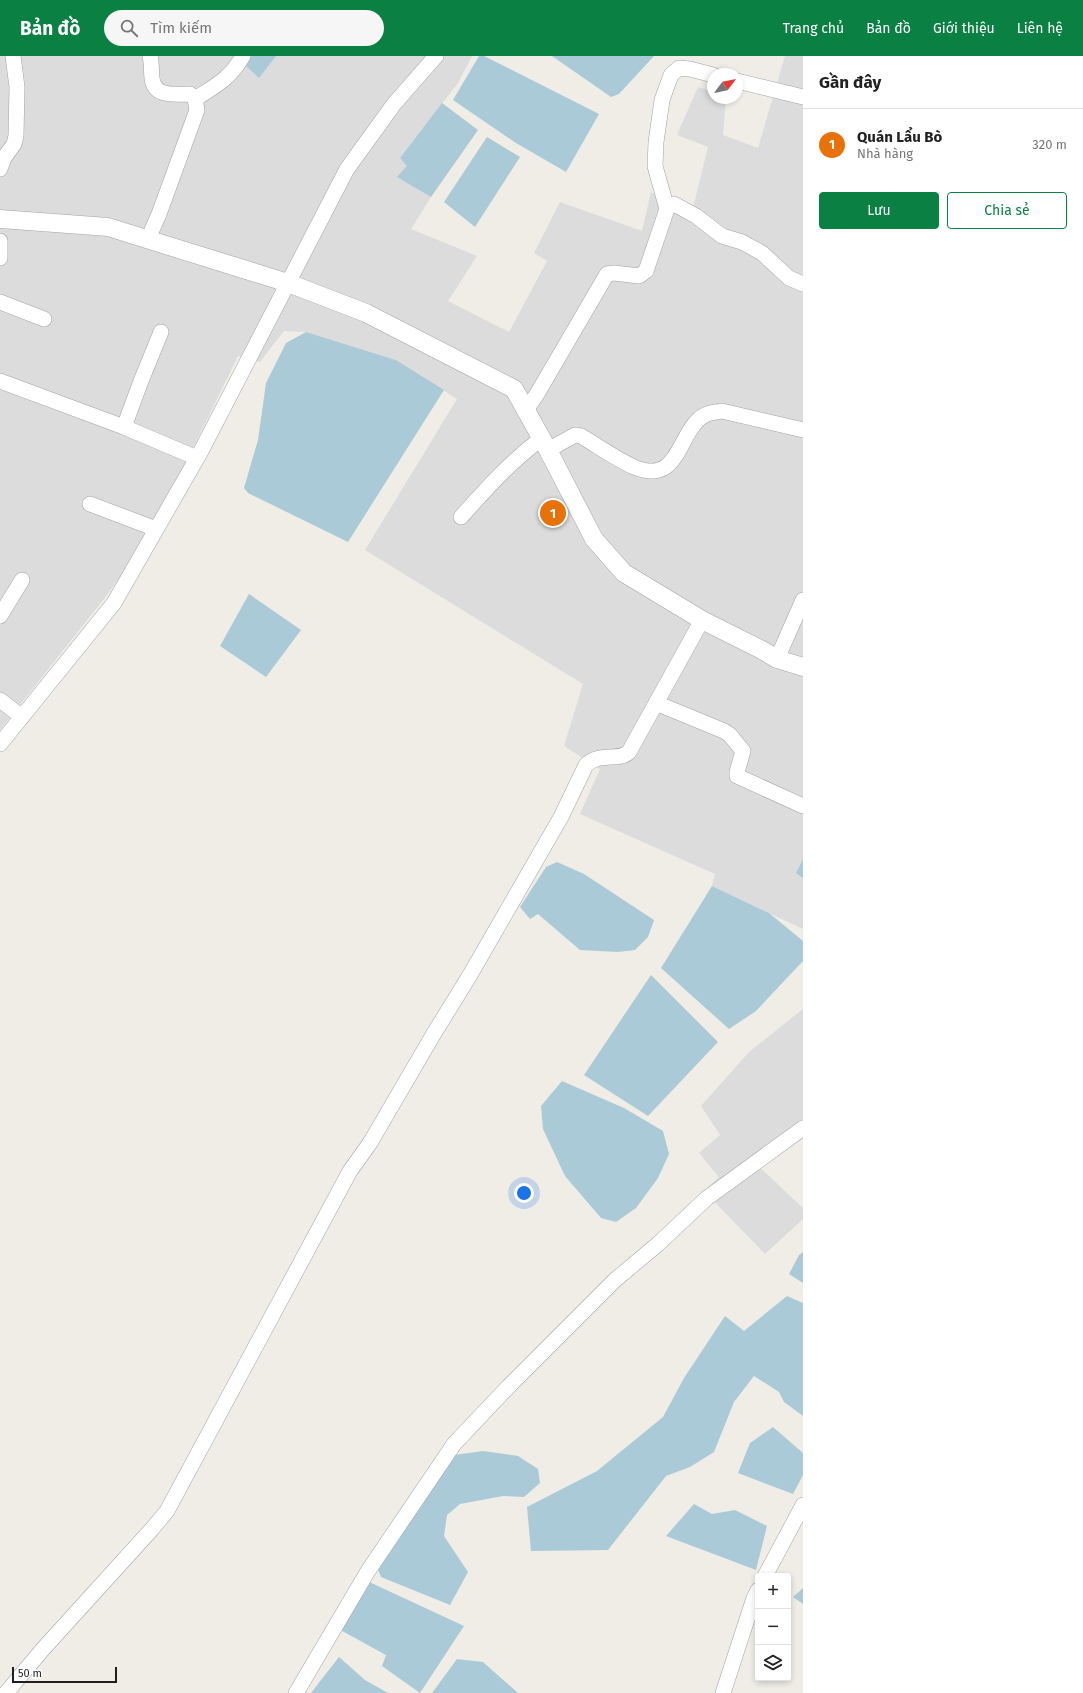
<!DOCTYPE html>
<html lang="vi">
<meta charset="utf-8">
<style>
:root{--surface:#fff;--page:#f6f6f6;--text:#222;--muted:#767676;--line:#e0e0e0;--accent:#0b8043}
body{margin:0;font-family:"Fira Sans",sans-serif;background:var(--page);color:var(--text)}
.controls{position:absolute;right:12px;bottom:12px;display:grid;overflow:hidden;border-radius:4px;box-shadow:0 2px 6px #0003}
.controls button{width:36px;height:36px;display:grid;place-items:center;padding:0;border:0;border-bottom:1px solid var(--line);background:var(--surface);color:var(--text);font:20px sans-serif}
.compass{position:absolute;left:707px;top:12px;width:36px;height:36px;border-radius:50%;background:var(--surface);box-shadow:0 2px 6px #0003;rotate:58deg}
.scale{position:absolute;left:12px;bottom:10px;width:105px;box-sizing:border-box;padding-left:4px;border:2px solid #1f1f1f;border-top:0;font-size:11px;line-height:14px;white-space:nowrap;color:#1f1f1f;-webkit-text-stroke:3px #fff;paint-order:stroke}
.you{position:absolute;left:524px;top:1137px;width:14px;height:14px;margin:-10px;border:3px solid #fff;border-radius:50%;background:#1a73e8;box-shadow:0 0 0 6px #1a73e833}
.badge{display:grid;place-items:center;width:26px;height:26px;border-radius:50%;background:var(--accent);color:#fff;font-size:13px;font-weight:700}
.pin{position:absolute;translate:-50% -50%;border:2px solid #fff;box-shadow:0 1px 4px #0006}
.list{margin:0;padding:0;list-style:none}
h2{display:flex;justify-content:space-between;align-items:center;height:52px;margin:0;padding:0 16px;font-size:17px}
h2 small{font-size:13px;font-weight:400;color:var(--muted)}
.list li{display:grid;grid-template-columns:26px 1fr auto;gap:12px;align-items:center;box-sizing:border-box;height:72px;padding:0 16px;border-top:1px solid var(--line)}
.list b{display:block;font-size:15px;white-space:nowrap}
.list p{margin:0;font-size:13px;white-space:nowrap;color:var(--muted)}
.list em{font-size:13px;font-style:normal;color:var(--muted)}
.actions{display:flex;gap:8px;padding:12px 16px}
.actions a{flex:1;padding:9px 0;border:1px solid var(--accent);border-radius:4px;text-align:center;font-size:14px;color:var(--accent)}
.actions .main{background:var(--accent);color:#fff}
.icon{flex:none;width:22px;height:22px;fill:none;stroke:currentColor;stroke-width:2;stroke-linecap:round;stroke-linejoin:round}
.map{position:relative;flex:none;width:803px;height:1637px;overflow:hidden}
header{display:flex;align-items:center;gap:24px;box-sizing:border-box;height:56px;padding:0 20px;background:var(--accent);color:#fff}
header strong{font-size:19px}
nav{display:flex;gap:22px;margin-inline-start:auto;font-size:14px}
.search{width:280px;height:36px;background:var(--page);display:flex;align-items:center;gap:10px;box-sizing:border-box;padding:0 14px;border-radius:22px;color:var(--muted);font-size:15px}
main{display:flex}
aside{flex:1;background:var(--surface)}
.map>svg:first-child{display:block}
.residential{fill:#dddcdc}
.water{fill:#abcad8}
.lines{fill:none;stroke-linecap:round;stroke-linejoin:round}
.minor-casing{stroke:#a3a3a3;stroke-width:16}
.tertiary-casing{stroke:#a3a3a3;stroke-width:19}
.minor{stroke:#fff;stroke-width:15}
.tertiary{stroke:#fff;stroke-width:18}
</style>
<header>
<strong>Bản đồ</strong>
<div class="search"><svg class="icon" aria-label="search" viewBox="0 0 24 24"><circle cx="10" cy="10" r="6"/><path d="M15 15l6 6"/></svg>Tìm kiếm</div>
<nav><a>Trang chủ</a><a>Bản đồ</a><a>Giới thiệu</a><a>Liên hệ</a></nav>
</header>
<main>
<div class="map">
<svg width="803" height="1637" viewBox="0 0 803 1637">
<rect width="100%" height="100%" fill="#efede6"/>
<g class="residential">
<polygon points="0,0 472,0 458,27 400,102 408,110 398,121 431,141 411,173 477,200 448,245 509,276 547,205 534,197 560,146 642,175 651,136 691,160 708,91 677,79 698,31 713,36 713,42 726,42 723,79 758,92 785,0 803,0 803,873 712,830 715,818 580,758 600,713 564,690 583,628 365,494 457,343 396,304 306,276 284,275 260,306 238,300 150,480 107,539 0,674"/>
<polygon points="803,953 803,1075 755,1107 803,1152 803,1163 765,1198 704,1135 719,1121 699,1097 720,1079 701,1050 749,996"/>
</g>
<g class="water">
<polygon points="248,0 276,0 259,22 243,7"/>
<polygon points="479,0 484,0 599,58 566,116 516,87 453,44"/>
<polygon points="552,0 654,0 619,38 611,41"/>
<polygon points="442,47 478,74 431,141 397,121 407,110 400,102"/>
<polygon points="487,81 520,101 475,171 444,146"/>
<polygon points="306,276 396,304 444,334 348,486 248,437 244,432 258,384 266,327 286,287"/>
<polygon points="249,538 301,574 266,621 220,590"/>
<polygon points="803,803 803,822 796,817"/>
<polygon points="557,806 584,818 654,864 648,881 635,894 618,896 580,894 538,858 530,863 520,851 546,811"/>
<polygon points="712,830 769,857 803,885 803,905 756,955 729,973 661,912"/>
<polygon points="651,919 718,986 648,1060 584,1019"/>
<polygon points="562,1025 624,1052 663,1075 669,1098 658,1122 636,1152 616,1166 601,1162 565,1120 543,1073 541,1050"/>
<polygon points="803,1196 803,1227 789,1218 799,1199"/>
<polygon points="787,1240 803,1247 803,1360 784,1346 779,1336 754,1320 734,1346 714,1396 690,1411 666,1420 608,1494 531,1495 527,1451 597,1415 663,1361 684,1322 725,1260 744,1275"/>
<polygon points="773,1371 803,1397 803,1419 793,1438 738,1417 750,1387"/>
<polygon points="483,1395 518,1400 538,1413 540,1427 524,1441 503,1440 460,1448 447,1459 444,1480 468,1516 450,1549 381,1521 377,1511 447,1400"/>
<polygon points="694,1448 712,1458 735,1454 767,1470 756,1514 666,1480"/>
<polygon points="365,1524 464,1570 420,1637 382,1610 386,1599 333,1570"/>
<polygon points="803,1532 803,1548 793,1541"/>
<polygon points="339,1601 365,1624 388,1637 311,1637"/>
<polygon points="457,1603 483,1606 518,1637 432,1637"/>
</g>
<g class="lines">
<defs>
<g id="minor">
<polyline points="737,25 803,41"/>
<path d="M195 43C215 30 231 22 243 0"/>
<polyline points="0,113 4,102 14,88 16,80 17,31 13,0"/>
<polyline points="667,153 655,110 656,86 662,44 671,19 679,12 690,13 713,19"/>
<path d="M148 183 159 158 197 54 195 43 190 38C175 38 154 42 152 22 151 15 152 7 150 0"/>
<polyline points="0,185 0,202"/>
<polyline points="0,246 44,263"/>
<polyline points="0,325 124,371 197,402"/>
<polyline points="526,354 537,338 607,218 614,217 639,220 646,215 667,153 674,148 696,160 722,180 742,186 762,197 789,222 803,228"/>
<polyline points="124,371 141,325 161,276"/>
<path d="M548 394 575 379 581 380C598 390 616 403 634 411 684 432 677 366 710 357 713 356 718 356 722 355L803 374"/>
<polyline points="90,448 156,473"/>
<path d="M461 461C487 432 510 406 542 382"/>
<polyline points="0,560 22,524"/>
<polyline points="777,603 803,544"/>
<polyline points="0,644 22,661"/>
<polyline points="656,647 724,675 730,679 743,695 737,716 737,720 803,750"/>
<polyline points="0,688 114,547 200,397 347,113 394,48 436,0"/>
<polyline points="765,1520 803,1449"/>
<path d="M6 1637 43 1593 152 1473 167 1455 350 1115 370 1087 433 979 470 919 561 761 586 709C601 695 619 706 629 696L702 564"/>
<polyline points="296,1637 368,1515 454,1388 509,1330 615,1224 658,1188 707,1142 803,1072"/>
<polyline points="723,1637 754,1542 758,1534"/>
</g>
<polyline id="tertiary" points="0,163 108,171 288,227 366,257 514,333 548,394 594,483 624,517 702,564 762,594 777,603 803,611"/>
</defs>
<use href="#minor" class="minor-casing"/>
<use href="#tertiary" class="tertiary-casing"/>
<use href="#minor" class="minor"/>
<use href="#tertiary" class="tertiary"/>
</g>
</svg>
<div class="controls">
<button>+</button>
<button>−</button>
<button><svg class="icon" aria-label="layers" viewBox="0 0 24 24"><path d="M12 4l9 5-9 5-9-5zM3 14l9 5 9-5"/></svg></button>
</div>
<svg class="compass" viewBox="-18 -18 36 36"><path d="M0-13l5 13h-10z" fill="#e53935"/><path d="M0 13l5-13h-10z" fill="#767676"/></svg>
<div class="scale">50 m</div>
<div class="you"></div>
<div class="pin badge" style="left:553px;top:457px;background:#e8710a">1</div>
</div>
<aside>
<h2>Gần đây<small></small></h2>
<ul class="list">
<li><span class="badge" style="background:#e8710a">1</span><div><b>Quán Lẩu Bò</b><p>Nhà hàng</p></div><em>320 m</em></li>
</ul>
<div class="actions"><a class="main">Lưu</a><a>Chia sẻ</a></div>
</aside>
</main>
